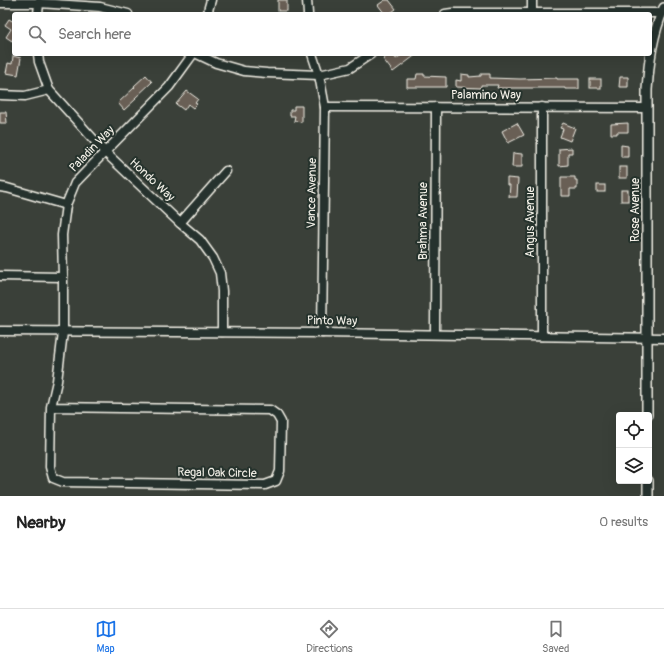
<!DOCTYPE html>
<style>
:root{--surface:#fff;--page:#f6f6f6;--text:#222;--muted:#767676;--line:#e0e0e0;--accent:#1a73e8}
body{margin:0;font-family:Pangolin,sans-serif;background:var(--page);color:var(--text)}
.controls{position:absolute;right:12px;bottom:12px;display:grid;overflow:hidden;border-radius:4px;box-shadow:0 4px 16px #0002}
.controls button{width:36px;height:36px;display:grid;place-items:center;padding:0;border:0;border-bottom:1px solid var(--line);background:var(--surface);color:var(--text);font:20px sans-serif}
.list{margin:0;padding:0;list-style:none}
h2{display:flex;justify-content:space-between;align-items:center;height:52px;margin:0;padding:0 16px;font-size:17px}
h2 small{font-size:13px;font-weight:400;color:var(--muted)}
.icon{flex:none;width:22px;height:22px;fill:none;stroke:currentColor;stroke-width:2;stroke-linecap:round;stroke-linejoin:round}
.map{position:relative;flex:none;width:664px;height:496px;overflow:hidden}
.search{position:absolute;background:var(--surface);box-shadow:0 4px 16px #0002;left:12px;right:12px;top:12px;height:44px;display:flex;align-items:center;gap:10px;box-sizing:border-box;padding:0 14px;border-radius:4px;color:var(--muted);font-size:15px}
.sheet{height:112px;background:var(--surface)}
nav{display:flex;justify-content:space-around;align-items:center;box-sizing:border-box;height:56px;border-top:1px solid var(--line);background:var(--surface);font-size:11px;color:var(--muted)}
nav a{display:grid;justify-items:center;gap:2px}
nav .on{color:var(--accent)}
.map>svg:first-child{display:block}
.building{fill:#695e55;stroke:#f4f1e8}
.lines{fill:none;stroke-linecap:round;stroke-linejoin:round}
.minor-casing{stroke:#f4f1e8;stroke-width:11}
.tertiary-casing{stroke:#f4f1e8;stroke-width:12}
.minor{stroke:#26332d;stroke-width:8}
.tertiary{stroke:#26332d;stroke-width:9}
.labels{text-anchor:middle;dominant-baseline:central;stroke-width:4;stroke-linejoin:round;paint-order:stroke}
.street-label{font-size:12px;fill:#f4f1e8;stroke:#26332d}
</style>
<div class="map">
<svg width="664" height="496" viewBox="0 0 664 496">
<rect width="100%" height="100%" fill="#3a4039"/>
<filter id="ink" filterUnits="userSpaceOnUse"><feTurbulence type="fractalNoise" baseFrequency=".025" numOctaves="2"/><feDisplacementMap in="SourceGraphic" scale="8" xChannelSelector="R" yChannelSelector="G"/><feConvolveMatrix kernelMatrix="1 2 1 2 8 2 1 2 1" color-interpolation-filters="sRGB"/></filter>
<g filter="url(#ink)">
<g class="building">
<rect x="278" y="0" width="9" height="11"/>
<polygon points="385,0 389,0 396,9 389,14 385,14 378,5"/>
<polygon points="9,19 14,22 14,37 12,41 6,37 11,29 5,25"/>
<polygon points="390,54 393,54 396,59 403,54 417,54 393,72 383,59"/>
<polygon points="13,56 21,58 18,75 6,73 8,63 12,64"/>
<polygon points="417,74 424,74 424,76 446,77 446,87 407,87 407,79 416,79"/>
<polygon points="461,74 469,75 469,77 481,76 481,74 490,74 490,78 520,79 557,78 557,79 579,79 579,89 565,89 565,88 497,88 498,85 481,85 481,88 456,87 456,80 461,81"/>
<polygon points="146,75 152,82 135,98 136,99 124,110 118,103 135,87 134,86"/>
<polygon points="620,77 628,77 628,87 619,87"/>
<rect x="590" y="79" width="11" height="9"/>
<polygon points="187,91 198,99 195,103 197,104 193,108 188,104 184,110 176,104"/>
<polygon points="294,106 302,106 302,122 294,121 295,116 290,116 290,110 294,110"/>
<polygon points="0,112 6,112 7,123 0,123"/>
<polygon points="517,123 524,135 508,143 502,131"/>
<polygon points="563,123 575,128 570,141 560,137 563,129 560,128"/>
<polygon points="628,123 628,132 617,132 617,134 611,134 611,124"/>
<polygon points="621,145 628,146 628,157 621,157"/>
<polygon points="572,148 572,153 568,153 568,165 559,166 559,149"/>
<polygon points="513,153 522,154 522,167 512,167"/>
<rect x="619" y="167" width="8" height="11"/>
<polygon points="561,177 575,177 575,180 577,180 577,189 570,189 570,196 561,196"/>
<polygon points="507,178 518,179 517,197 509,197 510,185 507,185"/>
<rect x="597" y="185" width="8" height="7"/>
<rect x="621" y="190" width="7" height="11"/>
</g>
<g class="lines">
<defs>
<g id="minor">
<polyline points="307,0 308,14"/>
<polyline points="532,0 532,13"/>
<polyline points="0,3 39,3 100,7 128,14"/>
<polyline points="38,14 39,3"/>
<polyline points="207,14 211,0"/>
<polyline points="445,14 452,13 661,13"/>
<polyline points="38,54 39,62 49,90 105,152 180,223 200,240 213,258 220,273 222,291 222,332"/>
<polyline points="197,54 216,63 244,71 267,73 319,75 350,68 371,54"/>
<polyline points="312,54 319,75 325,107 322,333"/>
<polyline points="0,95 25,96 49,90"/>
<polyline points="325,107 647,108"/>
<polyline points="0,187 7,188 66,205"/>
<polyline points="180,223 226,171"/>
<polyline points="0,276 63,277"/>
<polyline points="0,331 322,333 664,338"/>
<polyline points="435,334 436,107"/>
<polyline points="542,336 542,107"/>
<polyline points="51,407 270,410 277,415 281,422 280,471 276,481 265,485 63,482 53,478 50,467 51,407 57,381 63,332 63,277 62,235 66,205 75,183 105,152 169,87 193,54"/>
</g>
<g id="tertiary">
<path d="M647 415V90C649 62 652 34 664 8"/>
<polyline points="648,481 648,496"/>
</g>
</defs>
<use href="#minor" class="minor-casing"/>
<use href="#tertiary" class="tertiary-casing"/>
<use href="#minor" class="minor"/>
<use href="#tertiary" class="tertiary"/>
</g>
</g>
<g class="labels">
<g class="street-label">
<text x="486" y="95">Palamino Way</text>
<text transform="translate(92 149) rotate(-46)">Paladin Way</text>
<text transform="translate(152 180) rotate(43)">Hondo Way</text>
<text transform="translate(312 193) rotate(-89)">Vance Avenue</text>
<text transform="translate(635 210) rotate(-90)">Rose Avenue</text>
<text transform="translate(423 221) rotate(-90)">Brahma Avenue</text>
<text transform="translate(530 222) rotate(-90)">Angus Avenue</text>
<text transform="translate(332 321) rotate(1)">Pinto Way</text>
<text transform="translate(217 473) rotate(1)">Regal Oak Circle</text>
</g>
</g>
</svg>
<div class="controls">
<button><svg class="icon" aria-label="locate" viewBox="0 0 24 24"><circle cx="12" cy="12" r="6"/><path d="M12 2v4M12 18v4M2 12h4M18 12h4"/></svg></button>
<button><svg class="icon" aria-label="layers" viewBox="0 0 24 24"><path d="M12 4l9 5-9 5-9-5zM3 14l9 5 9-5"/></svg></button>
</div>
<div class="search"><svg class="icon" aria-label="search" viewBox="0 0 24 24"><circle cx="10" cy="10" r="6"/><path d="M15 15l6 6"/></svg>Search here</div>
</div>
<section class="sheet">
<h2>Nearby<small>0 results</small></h2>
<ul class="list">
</ul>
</section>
<nav>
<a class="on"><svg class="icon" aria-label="map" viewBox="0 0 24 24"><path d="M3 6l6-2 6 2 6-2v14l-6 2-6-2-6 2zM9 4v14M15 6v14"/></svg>Map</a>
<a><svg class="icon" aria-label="directions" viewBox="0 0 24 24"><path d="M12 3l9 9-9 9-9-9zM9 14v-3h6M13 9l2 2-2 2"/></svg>Directions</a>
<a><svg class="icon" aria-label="saved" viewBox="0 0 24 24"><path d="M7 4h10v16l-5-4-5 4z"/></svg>Saved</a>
</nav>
